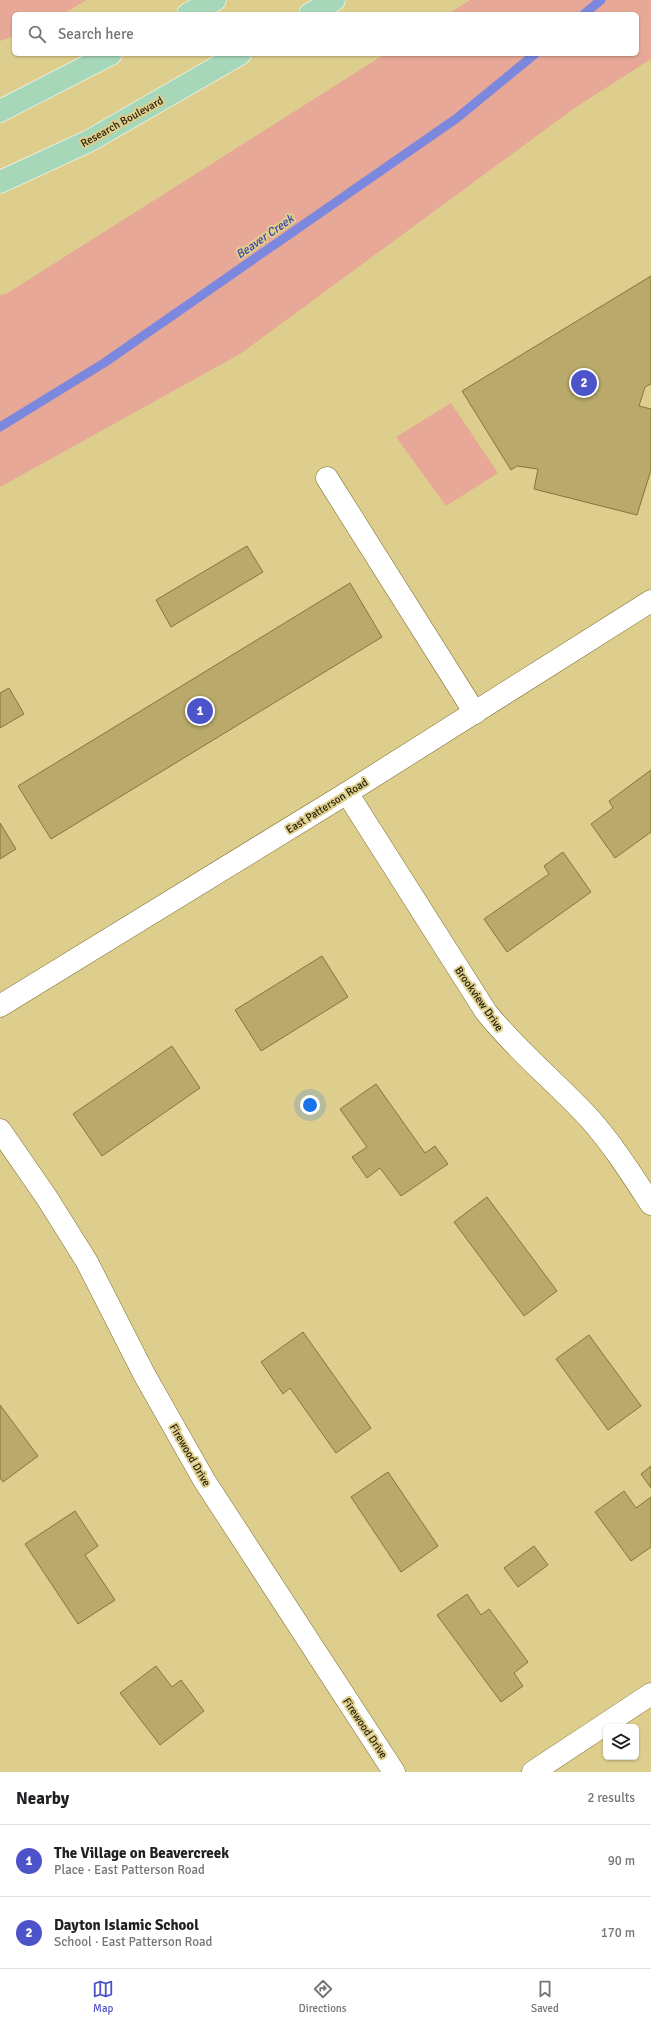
<!DOCTYPE html>
<meta charset="utf-8">
<style>
:root{--surface:#fff;--page:#f2f2f2;--text:#202124;--muted:#757577;--line:#e0e0e0;--accent:#4d53c9}
body{margin:0;font-family:Signika,sans-serif;background:var(--page);color:var(--text)}
.controls{position:absolute;right:12px;bottom:12px;display:grid;overflow:hidden;border-radius:6px;box-shadow:0 1px 3px #0004}
.controls button{width:36px;height:36px;display:grid;place-items:center;padding:0;border:0;border-bottom:1px solid var(--line);background:var(--surface);color:var(--text);font:20px sans-serif}
.you{position:absolute;left:310px;top:1105px;width:14px;height:14px;margin:-10px;border:3px solid #fff;border-radius:50%;background:#1a73e8;box-shadow:0 0 0 6px #1a73e833}
.badge{display:grid;place-items:center;width:26px;height:26px;border-radius:50%;background:var(--accent);color:#fff;font-size:13px;font-weight:700}
.pin{position:absolute;translate:-50% -50%;border:2px solid #fff;box-shadow:0 1px 4px #0006}
.list{margin:0;padding:0;list-style:none}
h2{display:flex;justify-content:space-between;align-items:center;height:52px;margin:0;padding:0 16px;font-size:17px}
h2 small{font-size:13px;font-weight:400;color:var(--muted)}
.list li{display:grid;grid-template-columns:26px 1fr auto;gap:12px;align-items:center;box-sizing:border-box;height:72px;padding:0 16px;border-top:1px solid var(--line)}
.list b{display:block;font-size:15px;white-space:nowrap}
.list p{margin:0;font-size:13px;white-space:nowrap;color:var(--muted)}
.list em{font-size:13px;font-style:normal;color:var(--muted)}
.icon{flex:none;width:22px;height:22px;fill:none;stroke:currentColor;stroke-width:2;stroke-linecap:round;stroke-linejoin:round}
.map{position:relative;flex:none;width:651px;height:1772px;overflow:hidden}
.search{position:absolute;background:var(--surface);box-shadow:0 1px 3px #0004;left:12px;right:12px;top:12px;height:44px;display:flex;align-items:center;gap:10px;box-sizing:border-box;padding:0 14px;border-radius:6px;color:var(--muted);font-size:15px}
.sheet{height:196px;background:var(--surface)}
nav{display:flex;justify-content:space-around;align-items:center;box-sizing:border-box;height:56px;border-top:1px solid var(--line);background:var(--surface);font-size:11px;color:var(--muted)}
nav a{display:grid;justify-items:center;gap:2px}
nav .on{color:var(--accent)}
.map>svg:first-child{display:block}
.green{fill:#e7a897}
.lines{fill:none;stroke-linecap:round;stroke-linejoin:round}
.stream{stroke:#7b88de;stroke-width:9}
.building{fill:#b9a96a;stroke:#857537}
.minor-casing{stroke:#7d6e2f;stroke-width:23}
.major-casing{stroke:#fff;stroke-width:23}
.minor{stroke:#fff;stroke-width:22}
.major{stroke:#a7d7b9;stroke-width:22}
.labels{text-anchor:middle;dominant-baseline:central;stroke-width:4;stroke-linejoin:round;paint-order:stroke}
.street-label{font-size:11px;fill:#241e04;stroke:#dece8e}
.water-label{font-size:12px;font-style:italic;fill:#3e43a8;stroke:#dece8e}
</style>
<div class="map">
<svg width="651" height="1772" viewBox="0 0 651 1772">
<rect width="100%" height="100%" fill="#dece8e"/>
<g class="green">
<polygon points="0,0 87,0 62,14 14,14 14,36 0,41"/>
<polygon points="470,0 651,0 651,59 576,107 240,354 0,487 0,295 6,294 385,54 637,54 637,14 448,14"/>
<polygon points="451,403 498,473 446,506 396,437"/>
</g>
<g class="lines">
<g class="stream">
<polyline points="584,14 601,0"/>
<polyline points="0,427 104,363 457,118 535,54"/>
</g>
</g>
<g class="building">
<polygon points="651,276 651,384 645,387 639,406 651,409 651,470 637,515 534,489 538,469 517,466 511,470 462,391"/>
<polygon points="247,546 263,572 171,627 156,600"/>
<polygon points="350,583 382,637 51,839 18,786"/>
<polygon points="9,688 24,714 0,728 0,693"/>
<polygon points="651,770 651,832 615,858 591,824 613,808 609,801"/>
<polygon points="0,823 16,849 0,859"/>
<polygon points="563,852 591,892 507,952 484,919 549,874 544,866"/>
<polygon points="322,956 348,997 261,1051 235,1010"/>
<polygon points="172,1046 200,1088 102,1156 73,1114"/>
<polygon points="376,1084 425,1153 435,1146 448,1164 401,1196 380,1168 367,1178 352,1157 367,1147 340,1109"/>
<polygon points="487,1197 557,1291 524,1316 454,1222"/>
<polygon points="303,1332 371,1428 336,1453 290,1388 283,1394 261,1362"/>
<polygon points="589,1335 641,1406 608,1430 556,1359"/>
<polygon points="0,1405 38,1456 3,1482 0,1478"/>
<polygon points="651,1466 651,1488 641,1474"/>
<polygon points="388,1472 438,1546 401,1572 351,1497"/>
<polygon points="624,1491 636,1508 651,1497 651,1547 631,1561 595,1512"/>
<polygon points="75,1511 98,1546 85,1555 115,1600 78,1624 25,1544"/>
<polygon points="534,1546 548,1565 518,1587 504,1568"/>
<polygon points="467,1594 481,1615 489,1609 528,1662 514,1673 523,1686 501,1702 437,1615"/>
<polygon points="156,1666 172,1687 181,1680 204,1711 160,1745 120,1693"/>
</g>
<g class="lines">
<defs>
<g id="minor">
<polyline points="327,478 475,713"/>
<path d="M347 793 486 1012C517 1051 556 1082 590 1119 613 1145 632 1175 651 1204"/>
<polyline points="0,1006 347,793 651,601"/>
<polyline points="0,1130 47,1198 87,1262 144,1374 204,1480 394,1772"/>
<polyline points="533,1772 651,1694"/>
</g>
<g id="major">
<polyline points="188,14 215,0"/>
<polyline points="310,14 334,0"/>
<polyline points="0,111 111,54"/>
<polyline points="0,182 89,141 240,54"/>
</g>
</defs>
<use href="#minor" class="minor-casing"/>
<use href="#major" class="major-casing"/>
<use href="#minor" class="minor"/>
<use href="#major" class="major"/>
</g>
<g class="labels">
<g class="street-label">
<text transform="translate(122 122) rotate(-29)">Research Boulevard</text>
<text transform="translate(327 806) rotate(-32)">East Patterson Road</text>
<text transform="translate(479 999) rotate(55)">Brookview Drive</text>
<text transform="translate(190 1455) rotate(60)">Firewood Drive</text>
<text transform="translate(365 1728) rotate(56)">Firewood Drive</text>
</g>
<g class="water-label">
<text transform="translate(265 237) rotate(-35)">Beaver Creek</text>
</g>
</g>
</svg>
<div class="controls">
<button><svg class="icon" aria-label="layers" viewBox="0 0 24 24"><path d="M12 4l9 5-9 5-9-5zM3 14l9 5 9-5"/></svg></button>
</div>
<div class="you"></div>
<div class="pin badge" style="left:200px;top:711px">1</div>
<div class="pin badge" style="left:584px;top:383px">2</div>
<div class="search"><svg class="icon" aria-label="search" viewBox="0 0 24 24"><circle cx="10" cy="10" r="6"/><path d="M15 15l6 6"/></svg>Search here</div>
</div>
<section class="sheet">
<h2>Nearby<small>2 results</small></h2>
<ul class="list">
<li><span class="badge">1</span><div><b>The Village on Beavercreek</b><p>Place · East Patterson Road</p></div><em>90 m</em></li>
<li><span class="badge">2</span><div><b>Dayton Islamic School</b><p>School · East Patterson Road</p></div><em>170 m</em></li>
</ul>
</section>
<nav>
<a class="on"><svg class="icon" aria-label="map" viewBox="0 0 24 24"><path d="M3 6l6-2 6 2 6-2v14l-6 2-6-2-6 2zM9 4v14M15 6v14"/></svg>Map</a>
<a><svg class="icon" aria-label="directions" viewBox="0 0 24 24"><path d="M12 3l9 9-9 9-9-9zM9 14v-3h6M13 9l2 2-2 2"/></svg>Directions</a>
<a><svg class="icon" aria-label="saved" viewBox="0 0 24 24"><path d="M7 4h10v16l-5-4-5 4z"/></svg>Saved</a>
</nav>
